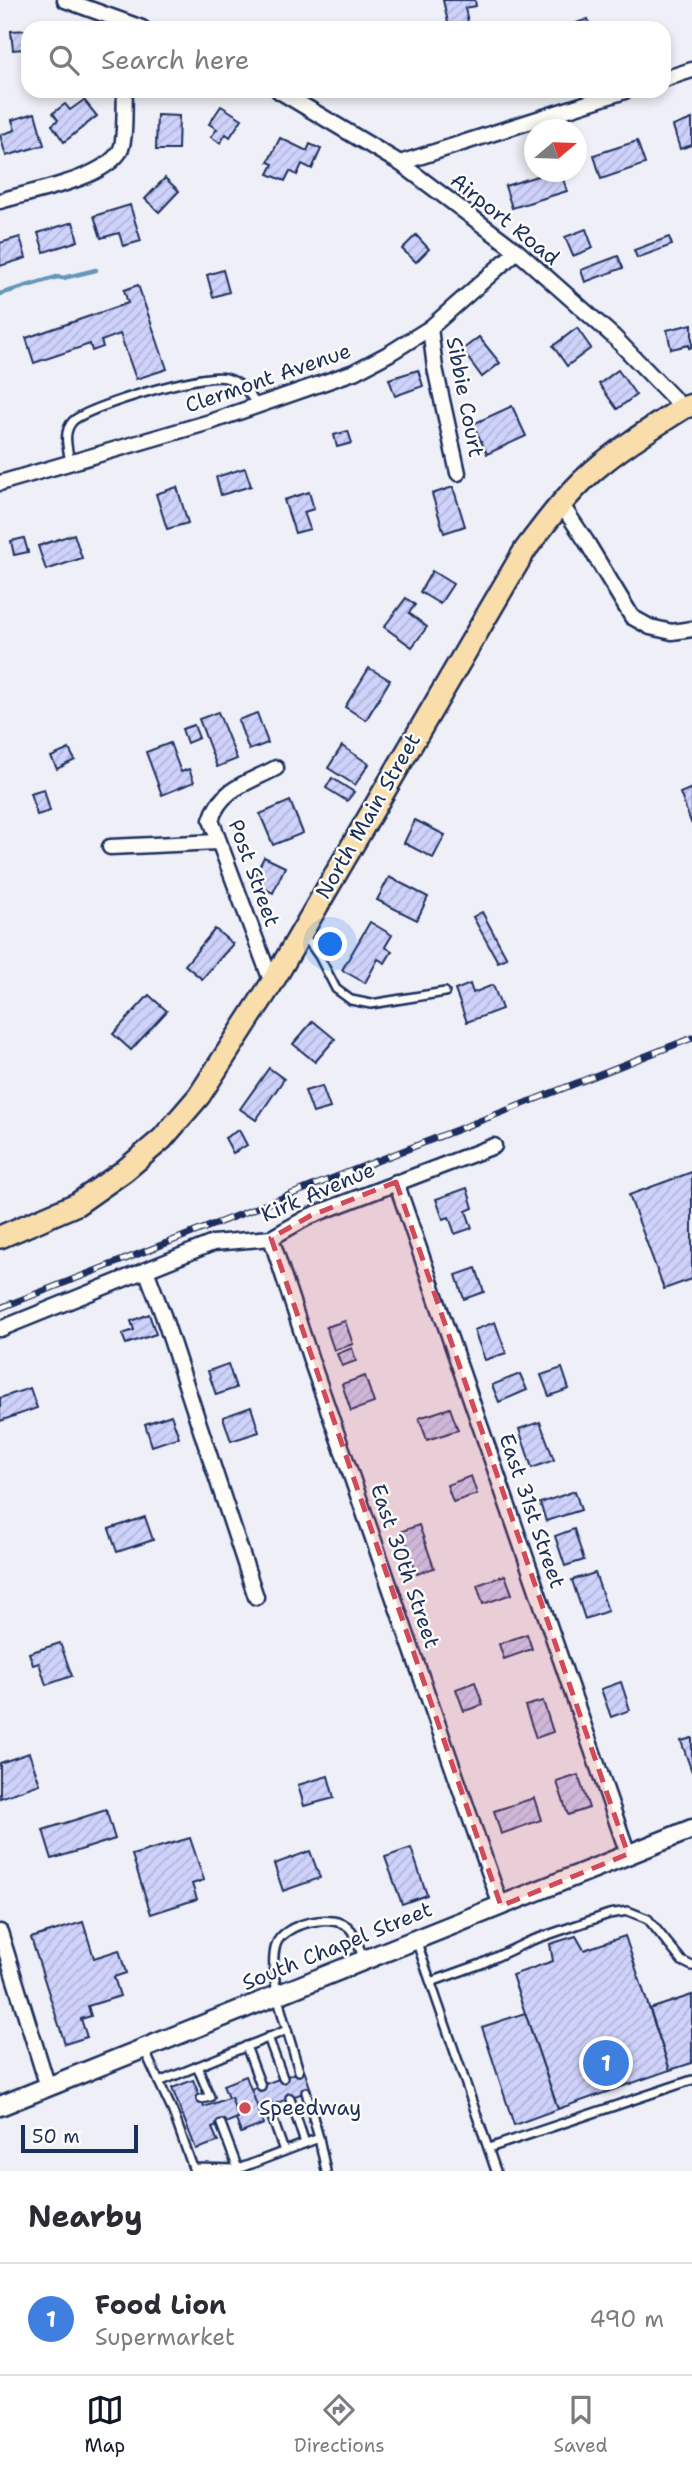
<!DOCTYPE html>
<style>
:root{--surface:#fff;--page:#f2f2f3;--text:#2b2b33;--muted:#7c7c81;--line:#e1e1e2;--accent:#111827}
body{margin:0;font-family:"Shantell Sans",sans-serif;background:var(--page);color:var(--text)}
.compass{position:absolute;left:524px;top:119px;width:63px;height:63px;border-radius:50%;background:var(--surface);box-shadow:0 4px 10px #0003;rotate:71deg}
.scale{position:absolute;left:21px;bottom:18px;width:117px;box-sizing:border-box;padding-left:7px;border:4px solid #1b2f5e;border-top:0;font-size:19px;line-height:24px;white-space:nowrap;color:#1b2f5e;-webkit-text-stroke:5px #fdfcf7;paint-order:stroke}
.you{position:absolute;left:331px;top:945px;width:24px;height:24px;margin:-18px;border:5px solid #fff;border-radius:50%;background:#1a73e8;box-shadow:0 0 0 10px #1a73e833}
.badge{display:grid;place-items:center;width:46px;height:46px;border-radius:50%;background:var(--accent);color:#fff;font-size:23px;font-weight:700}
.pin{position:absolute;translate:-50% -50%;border:4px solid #fff;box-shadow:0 2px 7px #0006}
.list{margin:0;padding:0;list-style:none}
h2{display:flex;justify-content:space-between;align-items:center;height:91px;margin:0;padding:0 28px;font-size:30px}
h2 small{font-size:23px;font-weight:400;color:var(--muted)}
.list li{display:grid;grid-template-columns:46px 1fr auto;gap:21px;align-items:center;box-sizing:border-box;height:112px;padding:0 28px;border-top:2px solid var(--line)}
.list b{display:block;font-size:26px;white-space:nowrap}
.list p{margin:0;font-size:23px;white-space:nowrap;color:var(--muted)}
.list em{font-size:23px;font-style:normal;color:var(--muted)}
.icon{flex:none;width:38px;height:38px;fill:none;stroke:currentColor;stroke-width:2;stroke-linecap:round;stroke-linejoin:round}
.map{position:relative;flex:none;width:692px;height:2171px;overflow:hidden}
.search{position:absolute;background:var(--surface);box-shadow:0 4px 10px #0003;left:21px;right:21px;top:21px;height:77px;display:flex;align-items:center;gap:18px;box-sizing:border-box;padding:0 24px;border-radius:21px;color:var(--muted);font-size:26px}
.sheet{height:203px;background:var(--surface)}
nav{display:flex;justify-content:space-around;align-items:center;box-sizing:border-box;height:98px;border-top:2px solid var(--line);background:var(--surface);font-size:19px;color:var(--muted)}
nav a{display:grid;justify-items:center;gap:4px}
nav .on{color:var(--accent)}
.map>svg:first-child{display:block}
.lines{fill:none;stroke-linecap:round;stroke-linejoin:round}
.stream{stroke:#6497b9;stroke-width:4.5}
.building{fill:url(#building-hatch);stroke:#1b2f5e;stroke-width:2}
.service-casing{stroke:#1b2f5e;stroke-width:12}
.minor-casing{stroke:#1b2f5e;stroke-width:19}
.tertiary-casing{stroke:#1b2f5e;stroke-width:23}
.primary-casing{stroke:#1b2f5e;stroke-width:26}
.service{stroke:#fdfcf7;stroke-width:7}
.minor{stroke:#fdfcf7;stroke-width:14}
.tertiary{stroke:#fdfcf7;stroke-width:18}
.primary{stroke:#f9deab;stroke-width:21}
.rail-casing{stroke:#1b2f5e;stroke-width:7}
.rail{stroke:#fdfcf7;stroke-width:4.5;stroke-dasharray:13;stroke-linecap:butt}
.marked{fill:#d1495b;fill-opacity:0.2;stroke:#d1495b;stroke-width:5;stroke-dasharray:14 9;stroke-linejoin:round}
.poi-dot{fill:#d1495b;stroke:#fdfcf7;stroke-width:2.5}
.labels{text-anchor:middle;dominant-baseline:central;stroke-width:5;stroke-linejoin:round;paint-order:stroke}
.street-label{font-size:21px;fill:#1b2f5e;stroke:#fdfcf7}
.poi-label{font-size:21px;fill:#1b2f5e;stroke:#fdfcf7;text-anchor:start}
</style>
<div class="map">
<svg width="692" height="2171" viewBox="0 0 692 2171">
<defs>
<pattern id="building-hatch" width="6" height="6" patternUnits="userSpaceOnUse" patternTransform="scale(1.75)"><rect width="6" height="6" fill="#cfd2fa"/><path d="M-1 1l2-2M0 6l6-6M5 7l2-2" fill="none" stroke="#b1b5d9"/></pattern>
</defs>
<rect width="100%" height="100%" fill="#efeff8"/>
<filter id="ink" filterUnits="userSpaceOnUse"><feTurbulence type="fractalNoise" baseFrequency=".0143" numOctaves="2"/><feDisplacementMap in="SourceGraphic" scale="14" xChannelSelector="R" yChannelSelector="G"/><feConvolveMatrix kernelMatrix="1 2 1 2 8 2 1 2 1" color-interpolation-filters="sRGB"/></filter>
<g filter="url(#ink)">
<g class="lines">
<polyline class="stream" points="0,294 57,277 63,278 96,270"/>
</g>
<g class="building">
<polygon points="443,0 475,0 476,6 465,8 468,22 449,27"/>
<polygon points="588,19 590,28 568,28 567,26"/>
<polygon points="28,30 28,56 24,57 23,49 13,50 11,31"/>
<polygon points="84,100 97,116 64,142 52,125 58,120 53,113 65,104 70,110"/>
<polygon points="221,106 242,119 230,137 226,134 220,143 211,137 217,129 209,124"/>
<polygon points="35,113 44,145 6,156 0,135 15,130 12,120"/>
<polygon points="157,115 179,116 178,150 156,150"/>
<polygon points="692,119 692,145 680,149 673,126"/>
<polygon points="280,138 307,151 310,144 321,149 312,169 302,164 297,175 290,171 285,181 268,174 273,164 268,162"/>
<polygon points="637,141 645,164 601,179 594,155"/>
<polygon points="550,172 561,172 567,191 512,208 505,186"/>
<polygon points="165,178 179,191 159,212 145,199"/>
<polygon points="130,205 141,241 123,246 119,233 101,238 94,216"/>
<polygon points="73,222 78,241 44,252 38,233"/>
<polygon points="586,229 593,248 573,256 565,237"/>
<polygon points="416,235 429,249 416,262 402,249"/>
<polygon points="20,237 26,258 0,266 0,243"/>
<polygon points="669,237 672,245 637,258 634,250"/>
<polygon points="618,256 623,268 585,282 581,270"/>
<polygon points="223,270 229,292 213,297 207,275"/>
<polygon points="138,285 167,369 136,379 120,334 101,341 103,347 92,351 90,344 34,363 26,338 128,303 124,290"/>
<polygon points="692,324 692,347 689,348 689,345 671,349 667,330"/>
<polygon points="577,328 591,348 567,366 553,346"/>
<polygon points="479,337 500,363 482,377 462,350"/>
<polygon points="418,370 423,386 395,396 389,379"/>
<polygon points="618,370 636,395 617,409 599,384"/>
<polygon points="512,406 526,436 487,454 473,424"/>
<polygon points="348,431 352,443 337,447 334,435"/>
<polygon points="245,468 251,486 221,495 216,477"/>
<polygon points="177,487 188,523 167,529 156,494"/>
<polygon points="453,487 465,526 444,533 432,494"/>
<polygon points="309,492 314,509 304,512 310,529 295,533 284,500"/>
<polygon points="74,534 82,558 46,570 38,546"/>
<polygon points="24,538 28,552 14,555 11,541"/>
<polygon points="432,571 453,584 440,604 420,592"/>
<polygon points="406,598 415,605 409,613 427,627 412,647 384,627"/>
<polygon points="369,668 390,680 366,720 345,707"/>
<polygon points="218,712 237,759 217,767 199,719"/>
<polygon points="257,713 268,743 249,750 238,720"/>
<polygon points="194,725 199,738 187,743 182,729"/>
<polygon points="170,743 181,772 189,769 194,782 162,795 146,752"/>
<polygon points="342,746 369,764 355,785 328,768"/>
<polygon points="69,749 75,760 57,769 51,757"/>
<polygon points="332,778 354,792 347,801 326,788"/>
<polygon points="692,788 692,825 680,793"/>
<polygon points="44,789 50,811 37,815 30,793"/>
<polygon points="290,801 303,833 273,845 260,814"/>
<polygon points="415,820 445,835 433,858 404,843"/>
<polygon points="264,857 285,867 273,893 261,887 263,882 254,877"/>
<polygon points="389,877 428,897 417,920 377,900"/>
<polygon points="482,912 507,958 498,962 473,917"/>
<polygon points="370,922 392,935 385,947 392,951 385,963 378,959 365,983 342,970"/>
<polygon points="215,929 233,944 202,979 185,965"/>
<polygon points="470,984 473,993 493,985 502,1009 467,1022 455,990"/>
<polygon points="149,995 167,1011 131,1050 113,1034"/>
<polygon points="313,1021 335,1039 315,1062 293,1044"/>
<polygon points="269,1068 284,1079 256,1120 240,1109"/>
<polygon points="322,1086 330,1108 313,1113 305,1091"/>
<polygon points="239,1130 247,1145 233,1153 225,1138"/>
<polygon points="692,1172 692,1279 664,1289 629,1195"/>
<polygon points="467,1188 473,1208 466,1211 472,1228 455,1234 449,1217 443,1219 436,1199"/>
<polygon points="476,1268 484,1292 464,1299 456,1275"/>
<polygon points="149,1314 156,1334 126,1344 122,1334 134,1330 131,1321"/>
<polygon points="345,1321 353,1344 334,1350 326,1327"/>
<polygon points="495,1322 506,1353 485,1360 474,1330"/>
<polygon points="352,1348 356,1361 342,1366 337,1354"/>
<polygon points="228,1364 236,1388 216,1395 208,1371"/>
<polygon points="562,1368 569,1389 549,1396 541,1375"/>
<polygon points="520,1374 527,1390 499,1402 492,1385"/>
<polygon points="365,1376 374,1403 351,1411 342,1384"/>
<polygon points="30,1388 37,1408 0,1421 0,1398"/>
<polygon points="251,1407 259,1432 231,1441 223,1417"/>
<polygon points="450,1408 458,1430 427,1440 419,1418"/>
<polygon points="171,1415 179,1437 152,1446 145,1424"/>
<polygon points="540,1422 554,1460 532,1468 519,1429"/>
<polygon points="471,1476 477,1494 453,1502 447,1485"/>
<polygon points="575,1491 581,1510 546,1521 540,1503"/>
<polygon points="145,1517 153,1540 117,1552 109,1529"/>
<polygon points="419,1525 434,1568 417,1574 402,1531"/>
<polygon points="574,1529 584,1560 565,1566 555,1536"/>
<polygon points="595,1573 608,1611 585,1619 572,1580"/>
<polygon points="505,1575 512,1594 483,1604 477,1585"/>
<polygon points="527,1634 532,1649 504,1659 499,1644"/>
<polygon points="60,1643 72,1676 46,1685 39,1663 33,1665 29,1653"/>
<polygon points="475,1682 483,1705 464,1711 456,1689"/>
<polygon points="621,1682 630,1710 611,1717 601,1689"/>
<polygon points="543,1701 553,1732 536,1738 525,1706"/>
<polygon points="692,1738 692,1772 681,1741"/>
<polygon points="29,1753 40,1784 0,1798 0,1763"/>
<polygon points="578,1775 589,1808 568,1815 557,1782"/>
<polygon points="328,1776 334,1798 304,1806 298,1785"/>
<polygon points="534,1798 541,1820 501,1834 494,1811"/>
<polygon points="106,1810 115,1839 52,1859 43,1830"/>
<polygon points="190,1838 204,1880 192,1884 197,1899 151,1914 132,1855"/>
<polygon points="411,1848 427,1895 402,1904 385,1857"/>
<polygon points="310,1851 320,1878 283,1891 274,1864"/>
<polygon points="83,1922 94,1958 119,1950 126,1973 114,1977 120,1996 88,2006 91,2016 81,2019 87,2037 65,2044 31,1938"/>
<polygon points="576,1936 584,1950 625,1936 670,2070 558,2109 512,1975 553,1961 550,1944"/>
<polygon points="692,1995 692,2063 670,2070 650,2009"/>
<polygon points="525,2013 558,2109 514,2125 482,2027"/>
<polygon points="304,2070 311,2090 256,2111 248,2090"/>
<polygon points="246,2076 264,2124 241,2133 223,2085"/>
<polygon points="193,2080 204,2107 231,2097 238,2118 212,2128 218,2142 196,2149 172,2088"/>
</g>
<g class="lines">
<defs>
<g id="service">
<path d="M70 462C68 449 62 432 73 421 90 406 204 372 226 378 241 382 250 393 257 406"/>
<polyline points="304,935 319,956 336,989 351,1000 371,1004 445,992"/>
<polyline points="416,1940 496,2171"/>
<polyline points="431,1982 481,1964 530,1941 609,1914 628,1911 648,1919 682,1961 692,1966"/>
<polyline points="287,2030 299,2071"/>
<polyline points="268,2037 283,2078"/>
<polyline points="246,2046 261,2086"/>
<path d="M144 2049 159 2082 287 2030C280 2008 269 1967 276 1945 282 1923 337 1911 351 1930 357 1937 360 1951 364 1960"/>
<polyline points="197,2066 210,2097 201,2099"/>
<polyline points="159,2082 173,2112 193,2168 238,2169 319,2138 326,2171"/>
<polyline points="306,2092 319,2138"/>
<polyline points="290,2098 305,2143"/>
<polyline points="268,2106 284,2151"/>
<polyline points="221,2124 238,2169"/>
<polyline points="489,2148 692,2080"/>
</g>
<g id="minor">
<polyline points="65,0 142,28"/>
<polyline points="664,79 692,70"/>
<polyline points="279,91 400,163 517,251 613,336 683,408"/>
<polyline points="400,163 625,91"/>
<path d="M0 201C32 191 102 180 120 151 126 141 124 105 125 91"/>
<polyline points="430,328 435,368 458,473"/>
<polyline points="0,483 210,422 354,372 390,353 430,328 517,251"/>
<polyline points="561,504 586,541 632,617 650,627 672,632 692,629"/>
<polyline points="110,847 218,842"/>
<path d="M272 983 211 820C221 788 248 783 276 768"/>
<polyline points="396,1182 628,1854"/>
<polyline points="271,1238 312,1363 501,1906"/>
<polyline points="146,1270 163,1315 256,1597"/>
<polyline points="0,1329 213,1243 271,1238 310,1216 494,1146"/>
<polyline points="0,1932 48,2087"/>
</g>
<polyline id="tertiary" points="0,2106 692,1829"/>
<path id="primary" d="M0 1237 77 1204 124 1171 162 1139 199 1096 272 983 525 550C546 522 567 494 593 471 621 447 652 428 683 408L692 405"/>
</defs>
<use href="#service" class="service-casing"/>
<use href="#minor" class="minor-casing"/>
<use href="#tertiary" class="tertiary-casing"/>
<use href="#primary" class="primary-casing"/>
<use href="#service" class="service"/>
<use href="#minor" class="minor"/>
<use href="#tertiary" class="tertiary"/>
<use href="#primary" class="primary"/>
<defs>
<polyline id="rail" points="0,1308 692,1038"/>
</defs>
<use href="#rail" class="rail-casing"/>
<use href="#rail" class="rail"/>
</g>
</g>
<path class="marked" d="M396 1182 628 1854 501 1906 271 1238 310 1216Z"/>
<circle class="poi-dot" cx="245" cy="2108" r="7"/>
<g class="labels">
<g class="street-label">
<text transform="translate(505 219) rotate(39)">Airport Road</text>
<text transform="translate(268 378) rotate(-19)">Clermont Avenue</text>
<text transform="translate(465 397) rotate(79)">Sibbie Court</text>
<text transform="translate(368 816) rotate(-60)">North Main Street</text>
<text transform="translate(254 873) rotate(70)">Post Street</text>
<text transform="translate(318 1192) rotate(-23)">Kirk Avenue</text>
<text transform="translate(532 1511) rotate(71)">East 31st Street</text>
<text transform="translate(405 1566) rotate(71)">East 30th Street</text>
<text transform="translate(337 1946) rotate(-22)">South Chapel Street</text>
</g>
<g class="poi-label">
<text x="259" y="2108">Speedway</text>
</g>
</g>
</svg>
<svg class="compass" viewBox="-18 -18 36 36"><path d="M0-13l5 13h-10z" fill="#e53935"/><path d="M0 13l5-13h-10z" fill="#7c7c81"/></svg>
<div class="scale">50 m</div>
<div class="you"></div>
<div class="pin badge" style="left:606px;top:2063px;background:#3f7fe0">1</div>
<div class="search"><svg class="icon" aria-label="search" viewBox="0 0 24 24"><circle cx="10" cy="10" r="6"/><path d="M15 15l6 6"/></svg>Search here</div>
</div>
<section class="sheet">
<h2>Nearby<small></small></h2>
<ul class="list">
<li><span class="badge" style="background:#3f7fe0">1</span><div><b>Food Lion</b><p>Supermarket</p></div><em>490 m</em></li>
</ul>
</section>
<nav>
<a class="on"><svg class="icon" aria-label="map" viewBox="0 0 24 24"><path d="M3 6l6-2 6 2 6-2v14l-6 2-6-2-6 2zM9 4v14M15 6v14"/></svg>Map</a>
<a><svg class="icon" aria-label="directions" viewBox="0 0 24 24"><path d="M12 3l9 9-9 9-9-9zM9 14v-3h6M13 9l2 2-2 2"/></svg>Directions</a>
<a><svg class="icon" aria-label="saved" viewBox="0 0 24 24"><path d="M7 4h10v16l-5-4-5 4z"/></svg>Saved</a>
</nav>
